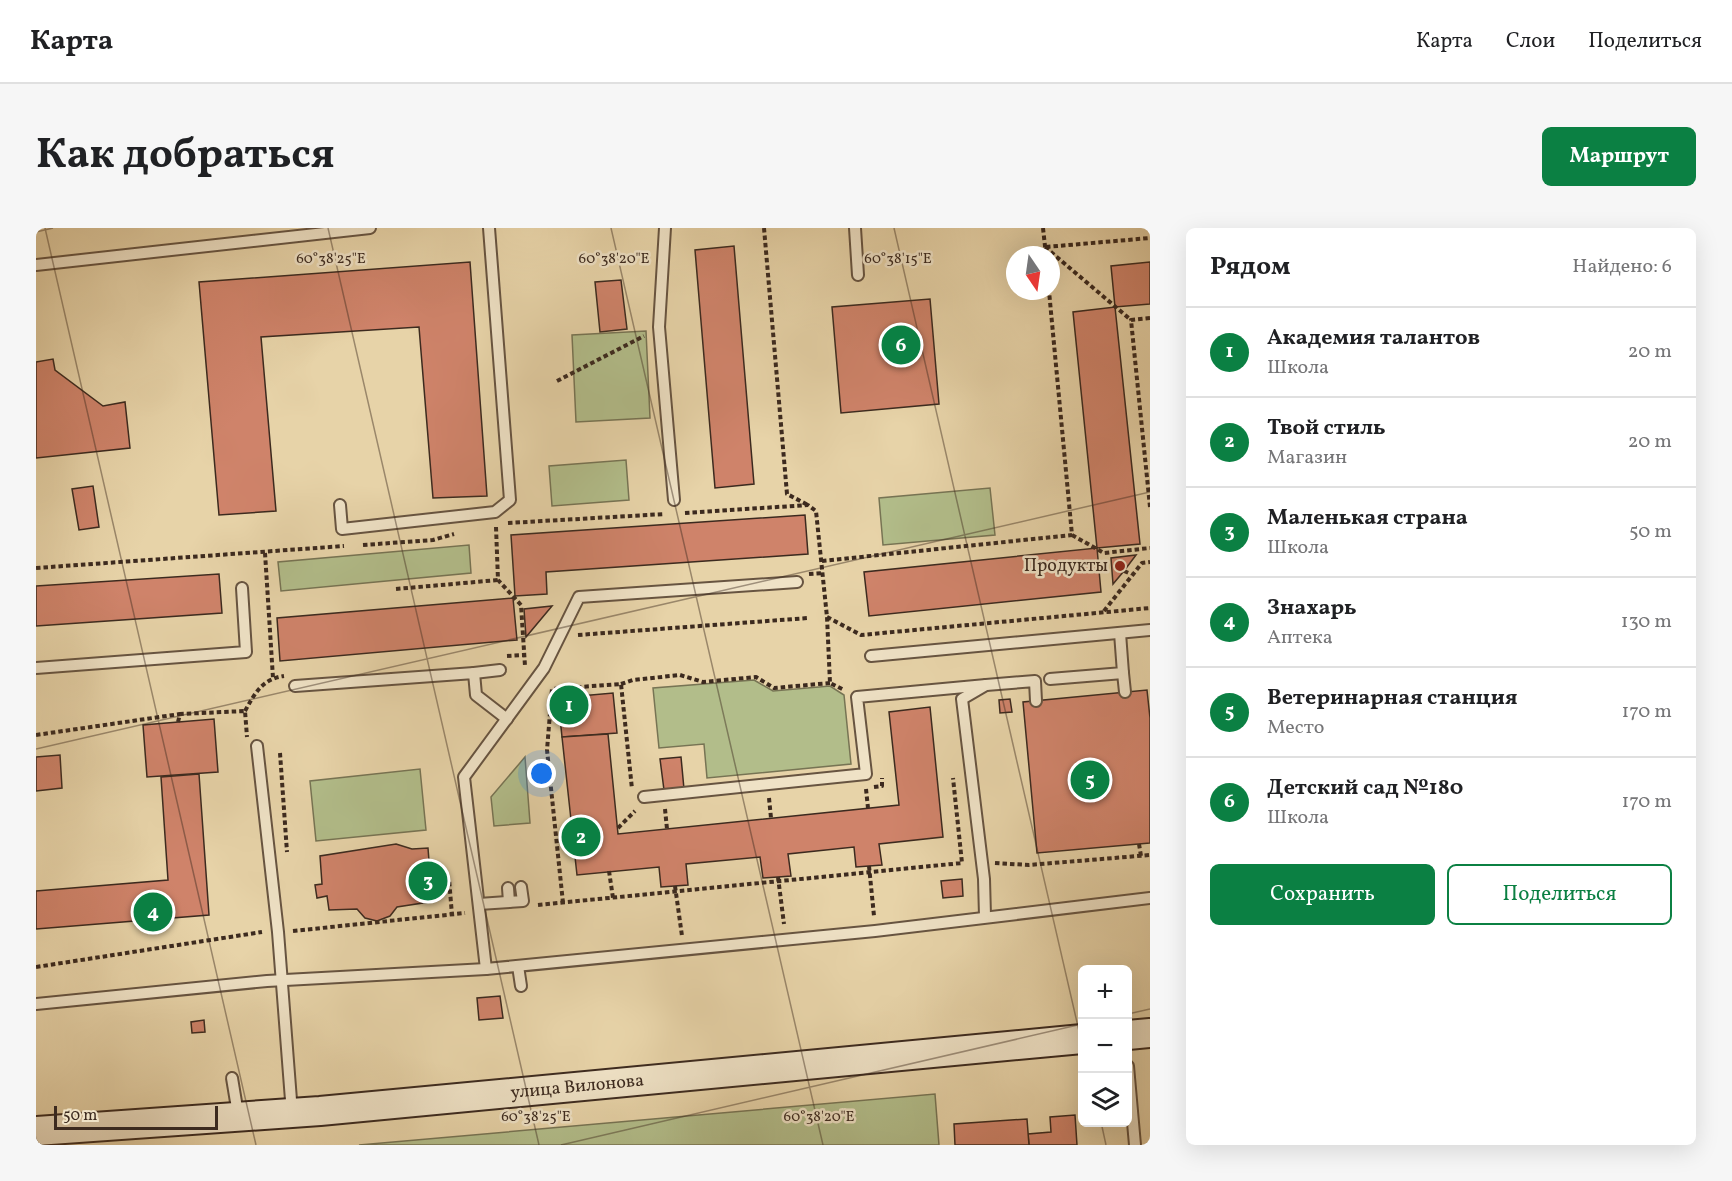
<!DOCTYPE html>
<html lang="ru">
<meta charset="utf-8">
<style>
:root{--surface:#fff;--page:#f6f6f6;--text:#202124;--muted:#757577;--line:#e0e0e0;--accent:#0b8043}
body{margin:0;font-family:Vollkorn,serif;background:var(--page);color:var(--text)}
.controls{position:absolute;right:18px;bottom:18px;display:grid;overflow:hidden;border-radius:9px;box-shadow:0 6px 24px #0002}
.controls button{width:54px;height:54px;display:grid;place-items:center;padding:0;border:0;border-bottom:2px solid var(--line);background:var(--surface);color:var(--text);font:30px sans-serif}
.compass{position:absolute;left:970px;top:18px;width:54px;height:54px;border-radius:50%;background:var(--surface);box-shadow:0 6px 24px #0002;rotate:167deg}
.scale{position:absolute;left:18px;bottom:15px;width:164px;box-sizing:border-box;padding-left:6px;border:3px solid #3c2a1f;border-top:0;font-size:16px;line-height:21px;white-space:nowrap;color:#3c2a1f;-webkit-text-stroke:4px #efe2c6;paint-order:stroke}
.you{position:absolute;left:506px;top:546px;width:21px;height:21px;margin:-15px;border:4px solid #fff;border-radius:50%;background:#1a73e8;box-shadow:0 0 0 9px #1a73e833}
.badge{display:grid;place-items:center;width:39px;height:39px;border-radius:50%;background:var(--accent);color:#fff;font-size:20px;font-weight:700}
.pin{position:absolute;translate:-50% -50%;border:3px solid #fff;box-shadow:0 2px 6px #0006}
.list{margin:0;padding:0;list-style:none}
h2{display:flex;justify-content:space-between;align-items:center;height:78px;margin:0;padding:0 24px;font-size:26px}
h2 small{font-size:20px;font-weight:400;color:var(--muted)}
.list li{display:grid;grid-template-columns:39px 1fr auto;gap:18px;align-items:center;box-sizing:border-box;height:90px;padding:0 24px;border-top:2px solid var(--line)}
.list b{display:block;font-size:22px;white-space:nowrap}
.list p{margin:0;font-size:20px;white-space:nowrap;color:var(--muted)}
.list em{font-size:20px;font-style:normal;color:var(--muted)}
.actions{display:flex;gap:12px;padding:18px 24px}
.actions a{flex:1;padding:14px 0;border:2px solid var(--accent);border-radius:9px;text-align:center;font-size:21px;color:var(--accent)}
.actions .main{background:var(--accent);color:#fff}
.icon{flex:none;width:33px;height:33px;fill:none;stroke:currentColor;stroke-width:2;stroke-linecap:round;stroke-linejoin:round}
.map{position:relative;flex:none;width:1114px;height:917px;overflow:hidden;border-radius:9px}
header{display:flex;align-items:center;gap:36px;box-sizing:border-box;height:84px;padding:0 30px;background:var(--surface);border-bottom:2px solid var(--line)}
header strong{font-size:28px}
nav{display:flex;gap:33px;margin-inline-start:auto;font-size:21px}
.intro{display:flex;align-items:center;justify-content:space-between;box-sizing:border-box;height:144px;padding:0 36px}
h1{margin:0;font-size:42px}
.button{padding:15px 27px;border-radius:9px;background:var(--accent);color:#fff;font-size:21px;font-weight:700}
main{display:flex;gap:36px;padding:0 36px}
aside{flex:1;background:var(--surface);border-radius:9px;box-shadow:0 6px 24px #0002}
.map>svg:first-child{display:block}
.green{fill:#b2bd8a;stroke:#777454;stroke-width:1.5}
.building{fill:#cf836a;stroke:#3c2a1f;stroke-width:1.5}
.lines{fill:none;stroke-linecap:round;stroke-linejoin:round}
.lane-casing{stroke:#675441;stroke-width:14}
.secondary-casing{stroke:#3c2a1f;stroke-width:32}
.path{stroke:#3c2a1f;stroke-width:4;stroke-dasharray:4.5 3;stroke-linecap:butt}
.lane{stroke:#efe2c6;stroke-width:10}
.secondary{stroke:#efe2c6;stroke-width:28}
.ticks{fill:none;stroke:#3c2a1f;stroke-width:1.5;stroke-opacity:0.45}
.poi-dot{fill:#8f2418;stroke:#efe2c6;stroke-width:2}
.labels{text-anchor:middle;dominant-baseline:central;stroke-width:5;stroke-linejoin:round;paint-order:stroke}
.poi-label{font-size:18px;fill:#3c2a1f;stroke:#efe2c6;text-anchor:end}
.street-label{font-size:18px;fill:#3c2a1f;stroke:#efe2c6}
.ticks-label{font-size:15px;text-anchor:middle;fill:#3c2a1f;stroke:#efe2c6;stroke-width:5;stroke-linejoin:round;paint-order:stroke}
</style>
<header>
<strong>Карта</strong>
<nav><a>Карта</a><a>Слои</a><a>Поделиться</a></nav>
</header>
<div class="intro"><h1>Как добраться</h1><a class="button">Маршрут</a></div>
<main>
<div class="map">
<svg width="1114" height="917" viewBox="0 0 1114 917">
<rect width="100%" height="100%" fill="#e7d3a8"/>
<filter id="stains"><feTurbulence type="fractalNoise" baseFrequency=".00333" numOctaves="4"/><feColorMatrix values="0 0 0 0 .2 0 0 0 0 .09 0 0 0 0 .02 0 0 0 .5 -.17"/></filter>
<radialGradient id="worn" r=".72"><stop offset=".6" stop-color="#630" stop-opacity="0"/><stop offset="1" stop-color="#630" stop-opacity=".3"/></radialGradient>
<g class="green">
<polygon points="610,103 614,190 540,194 536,107"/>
<polygon points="590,232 593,272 516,278 513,238"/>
<polygon points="954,260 959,307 847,317 843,270"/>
<polygon points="433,317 435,345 245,363 242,334"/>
<polygon points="718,452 737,463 794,458 808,467 815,536 671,550 668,516 623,520 617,460"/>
<polygon points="489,529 494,595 458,598 455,569"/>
<polygon points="384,541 390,602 280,613 274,553"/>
<polygon points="899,866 903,917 323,917"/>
</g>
<g class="building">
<polygon points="698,18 718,256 679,260 659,22"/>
<polygon points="434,34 451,268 397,270 383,99 225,109 240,283 183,287 163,54"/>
<polygon points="1114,34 1114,76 1079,79 1075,38"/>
<polygon points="585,52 591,101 564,104 559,54"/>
<polygon points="894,71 903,176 805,185 796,79"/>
<polygon points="1079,79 1104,316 1061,320 1037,84"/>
<polygon points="17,131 19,142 67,178 89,174 94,220 0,230 0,134"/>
<polygon points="57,258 63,299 43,302 36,261"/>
<polygon points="769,287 772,326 510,344 511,366 479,368 475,307"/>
<polygon points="1061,320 1065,364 833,388 828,344"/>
<polygon points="1100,327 1088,343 1077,356 1075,330"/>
<polygon points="183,346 186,385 0,398 0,358"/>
<polygon points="477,370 481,412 244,433 241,390"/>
<polygon points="516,378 490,409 488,381"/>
<polygon points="1111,462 1114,490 1114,615 1001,625 987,474"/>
<polygon points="577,465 581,505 526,509 522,470"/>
<polygon points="974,471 976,484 964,485 963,472"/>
<polygon points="894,479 907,609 843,616 846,637 820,639 818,619 752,626 755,648 742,649 727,650 724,629 650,636 652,657 625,659 623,639 541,647 526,509 572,506 582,606 863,577 853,484"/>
<polygon points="178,491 182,544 111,549 107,497"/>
<polygon points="24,527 26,560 0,563 0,529"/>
<polygon points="645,529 648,561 628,562 624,531"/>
<polygon points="163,546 173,687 0,701 0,663 132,652 125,549"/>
<polygon points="360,616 376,621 392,620 394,646 401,646 402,658 392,660 393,674 361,679 354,688 341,693 329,690 321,681 293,682 291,668 281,670 279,657 286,656 284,628"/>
<polygon points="926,651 927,668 907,670 905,653"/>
<polygon points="464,768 467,790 443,792 441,770"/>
<polygon points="168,792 169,804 156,805 155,794"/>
<polygon points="1039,887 1041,917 993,917 992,906 1015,904 1014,889"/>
<polygon points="991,891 993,917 919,917 918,896"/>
</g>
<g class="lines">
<defs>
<g id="lane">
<polyline points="629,0 623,99 638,272"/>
<polyline points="819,0 822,47"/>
<polyline points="0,37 334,0"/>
<polyline points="304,277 306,301 459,284 474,272 453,0"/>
<polyline points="835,428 1114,402"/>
<polyline points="0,440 210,424 206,360"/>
<polyline points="438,445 464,442"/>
<polyline points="1087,445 1089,464"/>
<polyline points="1014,451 1087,445 1084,405"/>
<polyline points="259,458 438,445 440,467 471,491"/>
<polyline points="221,518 242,704 256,885"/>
<polyline points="608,569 830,546 821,469 950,457"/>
<polyline points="472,660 473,674"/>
<polyline points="443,676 487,673 485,659"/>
<polyline points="949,688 948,651 926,471 950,457 999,453 1000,473"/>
<polyline points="482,738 485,758"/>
<polyline points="450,741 428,549 508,440 543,369 761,354"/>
<polyline points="0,776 231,753 450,741 839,703 1114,670"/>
<polyline points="1092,838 1099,917"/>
<polyline points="196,850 202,886"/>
</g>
<g id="secondary">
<polyline points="1092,807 1114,805"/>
<path id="s1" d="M0 903 284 883 1046 811"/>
</g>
</defs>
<use href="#lane" class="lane-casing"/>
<use href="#secondary" class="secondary-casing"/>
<g class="path">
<polyline points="728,0 751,266 772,277"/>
<polyline points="1007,0 1010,27"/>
<polyline points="1009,19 1095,92"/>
<polyline points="1010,19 1114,10"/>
<polyline points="1114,90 1095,92 1114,279"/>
<polyline points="521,153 608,108"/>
<polyline points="649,285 772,277 780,283 791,389 794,455 808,462"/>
<polyline points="472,295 629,286"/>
<polyline points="460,299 462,352 485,377 489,438"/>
<polyline points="1036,307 1068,325 1114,320"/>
<polyline points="327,317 397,312 418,306"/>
<polyline points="229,325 237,450"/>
<polyline points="786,333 1036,307 1013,63"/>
<polyline points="0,340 308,318"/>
<polyline points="1088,343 1095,346"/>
<polyline points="773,346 787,345"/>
<polyline points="360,361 462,352"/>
<polyline points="1068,383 1106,335 1114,334"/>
<polyline points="791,389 825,407 1114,380"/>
<polyline points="542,407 772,390"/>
<polyline points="471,428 488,427"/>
<polyline points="585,456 597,452 644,447 667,454 720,449 738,460 794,455"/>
<path d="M209 483C219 465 226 451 248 448"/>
<polyline points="142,494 144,486 209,483 211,509"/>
<polyline points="0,507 144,486"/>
<polyline points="244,525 251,624"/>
<polyline points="838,559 846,558 846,550"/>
<polyline points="830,561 832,580"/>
<polyline points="733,570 735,590"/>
<polyline points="629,581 631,601"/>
<polyline points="582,600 599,583"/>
<polyline points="1103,616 1105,628"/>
<polyline points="959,635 993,637 1114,627"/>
<polyline points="833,638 838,688"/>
<polyline points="573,643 577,670"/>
<polyline points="742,649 748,696"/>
<polyline points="401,653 413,651 416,687"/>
<polyline points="639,658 646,708"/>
<polyline points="527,675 511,522 516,461 585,456 596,561"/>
<polyline points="502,677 926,635 917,550"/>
<polyline points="257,703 429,685"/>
<polyline points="0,739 226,704"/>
</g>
<use href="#lane" class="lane"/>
<use href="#secondary" class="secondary"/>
</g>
<path class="ticks" d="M9 0 220 917M292 0 503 917M575 0 787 917M858 0 1046 816M0 4 17 0M0 521 1114 264M1092 786 1114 781M1065 894 1070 917M525 917 1046 796"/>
<circle class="poi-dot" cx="1084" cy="338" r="6"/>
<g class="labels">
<g class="poi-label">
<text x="1072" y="338">Продукты</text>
</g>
<g class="street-label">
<text stroke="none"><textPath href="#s1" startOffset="543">улица Вилонова</textPath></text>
</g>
</g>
<g class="ticks-label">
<text x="295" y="35">60°38'25"E</text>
<text x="578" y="35">60°38'20"E</text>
<text x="862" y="35">60°38'15"E</text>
<text x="500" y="893">60°38'25"E</text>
<text x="783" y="893">60°38'20"E</text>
</g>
<rect width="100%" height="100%" filter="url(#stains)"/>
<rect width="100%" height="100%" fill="url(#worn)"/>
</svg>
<div class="controls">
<button>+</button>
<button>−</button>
<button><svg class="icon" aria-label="layers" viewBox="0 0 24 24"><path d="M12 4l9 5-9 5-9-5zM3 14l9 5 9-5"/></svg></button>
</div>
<svg class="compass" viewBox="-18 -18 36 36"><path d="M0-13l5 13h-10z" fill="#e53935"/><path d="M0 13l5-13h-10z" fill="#757577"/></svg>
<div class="scale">50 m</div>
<div class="you"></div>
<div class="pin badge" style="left:533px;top:477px">1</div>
<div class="pin badge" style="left:545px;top:609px">2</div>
<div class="pin badge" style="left:392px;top:653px">3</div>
<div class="pin badge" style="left:117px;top:684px">4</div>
<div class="pin badge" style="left:1054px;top:552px">5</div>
<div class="pin badge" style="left:865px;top:117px">6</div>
</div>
<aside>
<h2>Рядом<small>Найдено: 6</small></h2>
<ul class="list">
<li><span class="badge">1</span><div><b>Академия талантов</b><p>Школа</p></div><em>20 m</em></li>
<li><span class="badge">2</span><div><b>Твой стиль</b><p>Магазин</p></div><em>20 m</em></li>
<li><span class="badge">3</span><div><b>Маленькая страна</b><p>Школа</p></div><em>50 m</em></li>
<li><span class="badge">4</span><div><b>Знахарь</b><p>Аптека</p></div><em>130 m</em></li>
<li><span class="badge">5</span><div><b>Ветеринарная станция</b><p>Место</p></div><em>170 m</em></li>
<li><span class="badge">6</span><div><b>Детский сад №180</b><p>Школа</p></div><em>170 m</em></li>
</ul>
<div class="actions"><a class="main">Сохранить</a><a>Поделиться</a></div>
</aside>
</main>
